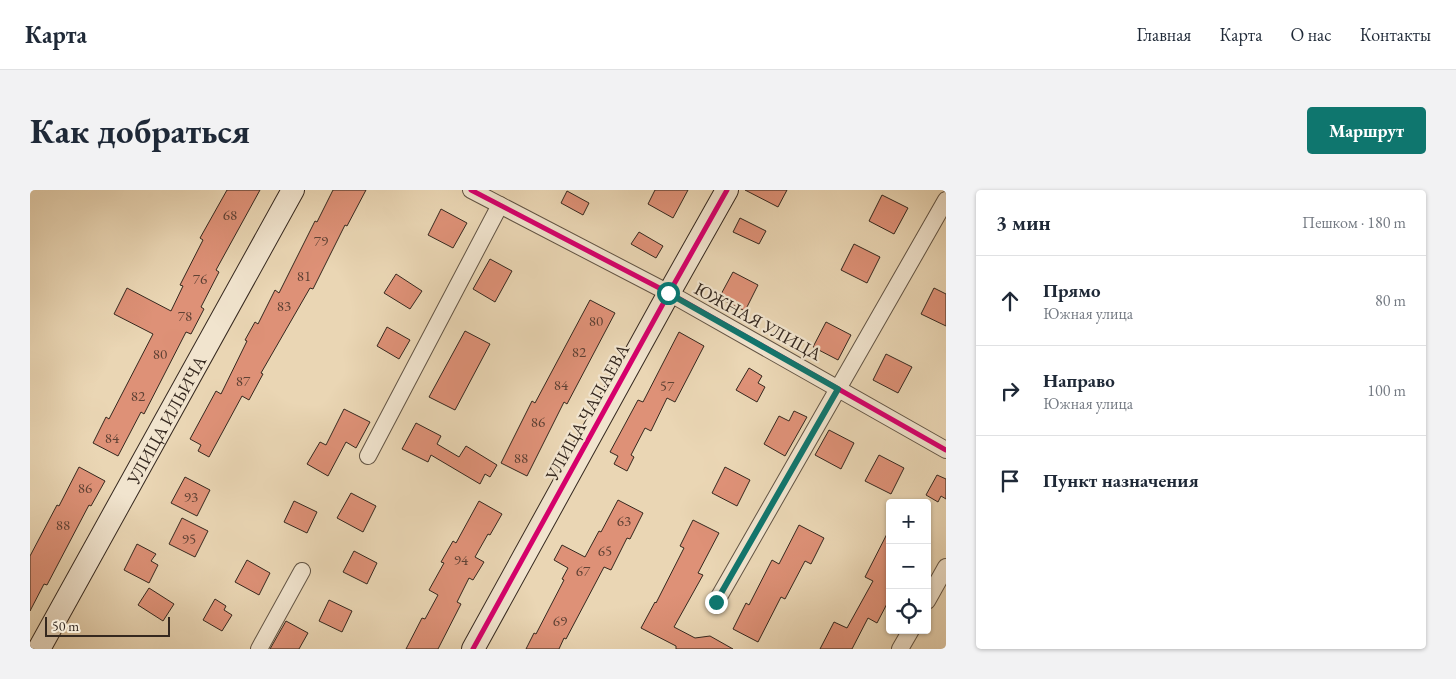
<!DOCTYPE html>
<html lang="ru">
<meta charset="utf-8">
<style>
:root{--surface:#fff;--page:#f2f2f3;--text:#1f2937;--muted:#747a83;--line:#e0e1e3;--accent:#0f766e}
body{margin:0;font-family:"EB Garamond",serif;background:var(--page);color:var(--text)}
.controls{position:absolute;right:15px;bottom:15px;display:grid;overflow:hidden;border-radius:5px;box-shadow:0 1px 4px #0004}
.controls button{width:45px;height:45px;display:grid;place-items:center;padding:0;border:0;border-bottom:1px solid var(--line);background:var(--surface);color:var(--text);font:25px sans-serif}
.scale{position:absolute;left:15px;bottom:12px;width:125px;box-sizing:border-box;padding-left:5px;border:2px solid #35281f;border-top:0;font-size:14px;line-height:18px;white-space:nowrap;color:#35281f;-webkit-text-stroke:4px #f1e4ce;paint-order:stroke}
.stop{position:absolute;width:15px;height:15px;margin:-11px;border:4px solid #0f766e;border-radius:50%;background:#fff}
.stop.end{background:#0f766e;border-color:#fff;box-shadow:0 1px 5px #0008}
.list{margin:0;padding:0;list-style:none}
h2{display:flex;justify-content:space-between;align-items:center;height:65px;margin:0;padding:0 20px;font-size:21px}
h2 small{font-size:16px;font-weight:400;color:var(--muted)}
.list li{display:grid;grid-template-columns:32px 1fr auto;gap:15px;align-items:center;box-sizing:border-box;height:90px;padding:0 20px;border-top:1px solid var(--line)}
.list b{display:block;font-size:19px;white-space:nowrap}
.list p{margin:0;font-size:16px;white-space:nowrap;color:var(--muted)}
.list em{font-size:16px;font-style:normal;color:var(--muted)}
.icon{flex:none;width:28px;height:28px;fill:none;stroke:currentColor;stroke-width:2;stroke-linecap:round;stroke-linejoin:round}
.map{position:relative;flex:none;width:916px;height:459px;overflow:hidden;border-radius:5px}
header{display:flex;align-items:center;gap:30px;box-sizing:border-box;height:70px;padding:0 25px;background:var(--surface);border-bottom:1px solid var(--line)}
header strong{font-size:24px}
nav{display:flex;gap:28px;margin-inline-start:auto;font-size:18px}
.intro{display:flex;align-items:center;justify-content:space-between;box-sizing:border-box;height:120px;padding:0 30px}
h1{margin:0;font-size:35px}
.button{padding:12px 22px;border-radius:5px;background:var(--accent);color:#fff;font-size:18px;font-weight:700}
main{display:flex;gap:30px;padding:0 30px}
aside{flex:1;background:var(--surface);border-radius:5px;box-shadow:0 1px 4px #0004}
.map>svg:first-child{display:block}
.building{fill:#de9177;stroke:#35281f}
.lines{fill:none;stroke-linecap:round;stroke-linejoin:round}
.street-casing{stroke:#625444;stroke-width:18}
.secondary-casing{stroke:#35281f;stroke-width:24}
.street{stroke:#f1e4ce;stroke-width:16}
.secondary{stroke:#f1e4ce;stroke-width:22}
.cycleway-casing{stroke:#f1e4ce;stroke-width:8}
.cycleway{stroke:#d6006c;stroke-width:5}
.route{stroke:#0f766e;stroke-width:6}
.labels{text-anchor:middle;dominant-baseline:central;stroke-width:4.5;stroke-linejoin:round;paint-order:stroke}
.number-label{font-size:15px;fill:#5f4235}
.street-label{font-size:18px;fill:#35281f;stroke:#f1e4ce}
</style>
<header>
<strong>Карта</strong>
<nav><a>Главная</a><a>Карта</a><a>О нас</a><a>Контакты</a></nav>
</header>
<div class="intro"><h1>Как добраться</h1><a class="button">Маршрут</a></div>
<main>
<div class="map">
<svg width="916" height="459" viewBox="0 0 916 459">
<rect width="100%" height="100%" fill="#ead6b4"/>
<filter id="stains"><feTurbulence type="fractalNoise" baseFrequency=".004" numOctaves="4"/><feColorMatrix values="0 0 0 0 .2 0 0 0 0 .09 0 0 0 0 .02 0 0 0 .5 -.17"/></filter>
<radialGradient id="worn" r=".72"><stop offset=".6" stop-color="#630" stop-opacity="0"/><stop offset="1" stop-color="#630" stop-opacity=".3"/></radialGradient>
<g class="building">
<polygon points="197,0 230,0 186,80 189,82 171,117 174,119 161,144 156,142 114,224 111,222 88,266 63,253 76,227 79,229 123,144 84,124 97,98 141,121 153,96 150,95 173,50 170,48"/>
<polygon points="303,0 336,0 317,36 315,35 283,99 280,98 231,183 233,184 219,210 212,206 179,267 168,261 171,255 160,249 186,201 191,204 217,151 215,150 225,132 228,134 245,100 249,103 285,31 287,32"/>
<polygon points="625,0 658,0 643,28 618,14"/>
<polygon points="715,0 757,0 748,17"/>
<polygon points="537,1 559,13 553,25 531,13"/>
<polygon points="852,5 878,18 864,44 839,31"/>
<polygon points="411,19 437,33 423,58 398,45"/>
<polygon points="710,28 736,41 729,54 703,42"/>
<polygon points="609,42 633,56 626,68 601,54"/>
<polygon points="824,54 850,67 837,93 811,80"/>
<polygon points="460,69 482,81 465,112 443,99"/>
<polygon points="703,82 728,95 715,121 689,108"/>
<polygon points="366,84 392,101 380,119 354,103"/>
<polygon points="904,98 916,104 916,136 891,124"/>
<polygon points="560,110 585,123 537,214 534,212 497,286 471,273 502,211 505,213"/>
<polygon points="796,132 821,145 808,170 783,157"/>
<polygon points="357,137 380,150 369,169 347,156"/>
<polygon points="435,141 460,154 425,220 399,207"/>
<polygon points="649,142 674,156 645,212 637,208 621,241 615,238 601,265 604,267 597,281 584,274 588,266 580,262 608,210 613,212"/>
<polygon points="856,164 882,177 868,203 843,190"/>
<polygon points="719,178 732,186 728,193 735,197 727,212 706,200"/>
<polygon points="314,219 340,232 326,258 316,252 298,286 277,274 290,252 296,255"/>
<polygon points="764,221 777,227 755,266 734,254 749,226 759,231"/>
<polygon points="386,233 411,246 407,254 429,267 436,256 467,275 460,287 455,284 450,294 401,265 398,272 372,259"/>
<polygon points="799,240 824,253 811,279 785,265"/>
<polygon points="849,265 874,278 861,304 835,291"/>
<polygon points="49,277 75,291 61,316 59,315 17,395 14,394 0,421 0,366 27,315 29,316"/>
<polygon points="695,277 720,290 707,316 682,303"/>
<polygon points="907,285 916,289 916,309 911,306 908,312 896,305"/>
<polygon points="155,287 180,300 167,326 141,313"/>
<polygon points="321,303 346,316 333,342 307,328"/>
<polygon points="588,310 613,323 600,349 597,348 581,380 574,377 536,449 534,448 529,459 496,459 504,443 506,444 534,390 532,389 538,378 524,370 532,355 555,367 569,341 571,342"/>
<polygon points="264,311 287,322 277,343 254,332"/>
<polygon points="449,311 472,324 460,345 458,344 445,367 454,372 443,390 439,388 427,412 431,414 408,459 376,459 392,428 395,429 408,405 399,400 414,373 411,372 423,351 426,353"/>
<polygon points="152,328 178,341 165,367 139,354"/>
<polygon points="663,330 689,343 668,383 673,385 644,437 665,448 680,446 703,459 646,459 646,456 611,438 625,412 626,413 654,358 650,356"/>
<polygon points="769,335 794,348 781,374 775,371 755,409 751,407 728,452 703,439 716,413 719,415 742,370 749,374"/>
<polygon points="860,338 860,408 847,433 838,428 822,459 790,459 804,432 817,438 843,391 835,387"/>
<polygon points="107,354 126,364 121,371 128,375 119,393 94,380"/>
<polygon points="324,361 347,373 337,394 313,382"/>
<polygon points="217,370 240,383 229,405 205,392"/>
<polygon points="119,398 144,414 133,431 108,415"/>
<polygon points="185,409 196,416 194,420 202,425 192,441 173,430"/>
<polygon points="299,410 322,421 312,442 289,431"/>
<polygon points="256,431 278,443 269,459 240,459"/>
</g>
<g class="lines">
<defs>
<g id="street">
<polyline points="441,0 639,103 916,260"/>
<polyline points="338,266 470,15"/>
<polyline points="897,411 916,377"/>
<polyline points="686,412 916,10"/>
<polyline points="229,459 272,381"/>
<polyline points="870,459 881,440"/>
</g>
<g id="secondary">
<path id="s1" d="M9 459 263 0"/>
<polyline points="443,459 639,103 697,0"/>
</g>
</defs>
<use href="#street" class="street-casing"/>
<use href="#secondary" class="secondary-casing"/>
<use href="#street" class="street"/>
<use href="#secondary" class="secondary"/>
<defs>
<g id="cycleway">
<polyline points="441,0 639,103 916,260"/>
<polyline points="443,459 639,103 697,0"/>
</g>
</defs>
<use href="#cycleway" class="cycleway-casing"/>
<use href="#cycleway" class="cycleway"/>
</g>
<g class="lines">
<polyline class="route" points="638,103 808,199 686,412"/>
</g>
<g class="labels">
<g class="number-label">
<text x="200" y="24">68</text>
<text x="291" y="50">79</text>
<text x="274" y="85">81</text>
<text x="170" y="88">76</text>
<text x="254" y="115">83</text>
<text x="155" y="125">78</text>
<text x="566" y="130">80</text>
<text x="549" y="161">82</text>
<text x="130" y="163">80</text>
<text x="213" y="190">87</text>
<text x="531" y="194">84</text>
<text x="637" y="195">57</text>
<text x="108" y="205">82</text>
<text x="508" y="231">86</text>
<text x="82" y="247">84</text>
<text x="491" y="267">88</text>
<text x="55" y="297">86</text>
<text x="161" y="306">93</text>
<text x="594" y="330">63</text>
<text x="33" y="334">88</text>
<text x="159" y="348">95</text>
<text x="575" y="360">65</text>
<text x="431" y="369">94</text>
<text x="553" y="380">67</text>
<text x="530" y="430">69</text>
</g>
<g class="street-label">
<text transform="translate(728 131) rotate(29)">ЮЖНАЯ УЛИЦА</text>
<text transform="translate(557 222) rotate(-61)">УЛИЦА ЧАПАЕВА</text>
<text stroke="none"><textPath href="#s1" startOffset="262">УЛИЦА ИЛЬИЧА</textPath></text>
</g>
</g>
<rect width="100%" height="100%" filter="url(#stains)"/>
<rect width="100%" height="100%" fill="url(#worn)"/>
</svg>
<div class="controls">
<button>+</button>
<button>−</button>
<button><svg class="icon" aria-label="locate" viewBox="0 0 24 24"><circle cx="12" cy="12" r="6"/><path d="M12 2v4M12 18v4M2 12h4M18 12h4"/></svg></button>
</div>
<div class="scale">50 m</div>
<div class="stop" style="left:638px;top:103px"></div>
<div class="stop end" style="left:686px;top:412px"></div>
</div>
<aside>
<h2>3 мин<small>Пешком · 180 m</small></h2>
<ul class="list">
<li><svg class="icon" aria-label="ahead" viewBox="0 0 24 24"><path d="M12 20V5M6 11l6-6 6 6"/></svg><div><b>Прямо</b><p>Южная улица</p></div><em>80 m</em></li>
<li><svg class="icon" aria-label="right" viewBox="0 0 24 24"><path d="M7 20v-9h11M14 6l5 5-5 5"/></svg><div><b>Направо</b><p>Южная улица</p></div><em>100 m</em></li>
<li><svg class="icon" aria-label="arrive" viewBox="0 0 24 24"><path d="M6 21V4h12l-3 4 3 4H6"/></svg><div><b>Пункт назначения</b></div></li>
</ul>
</aside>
</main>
